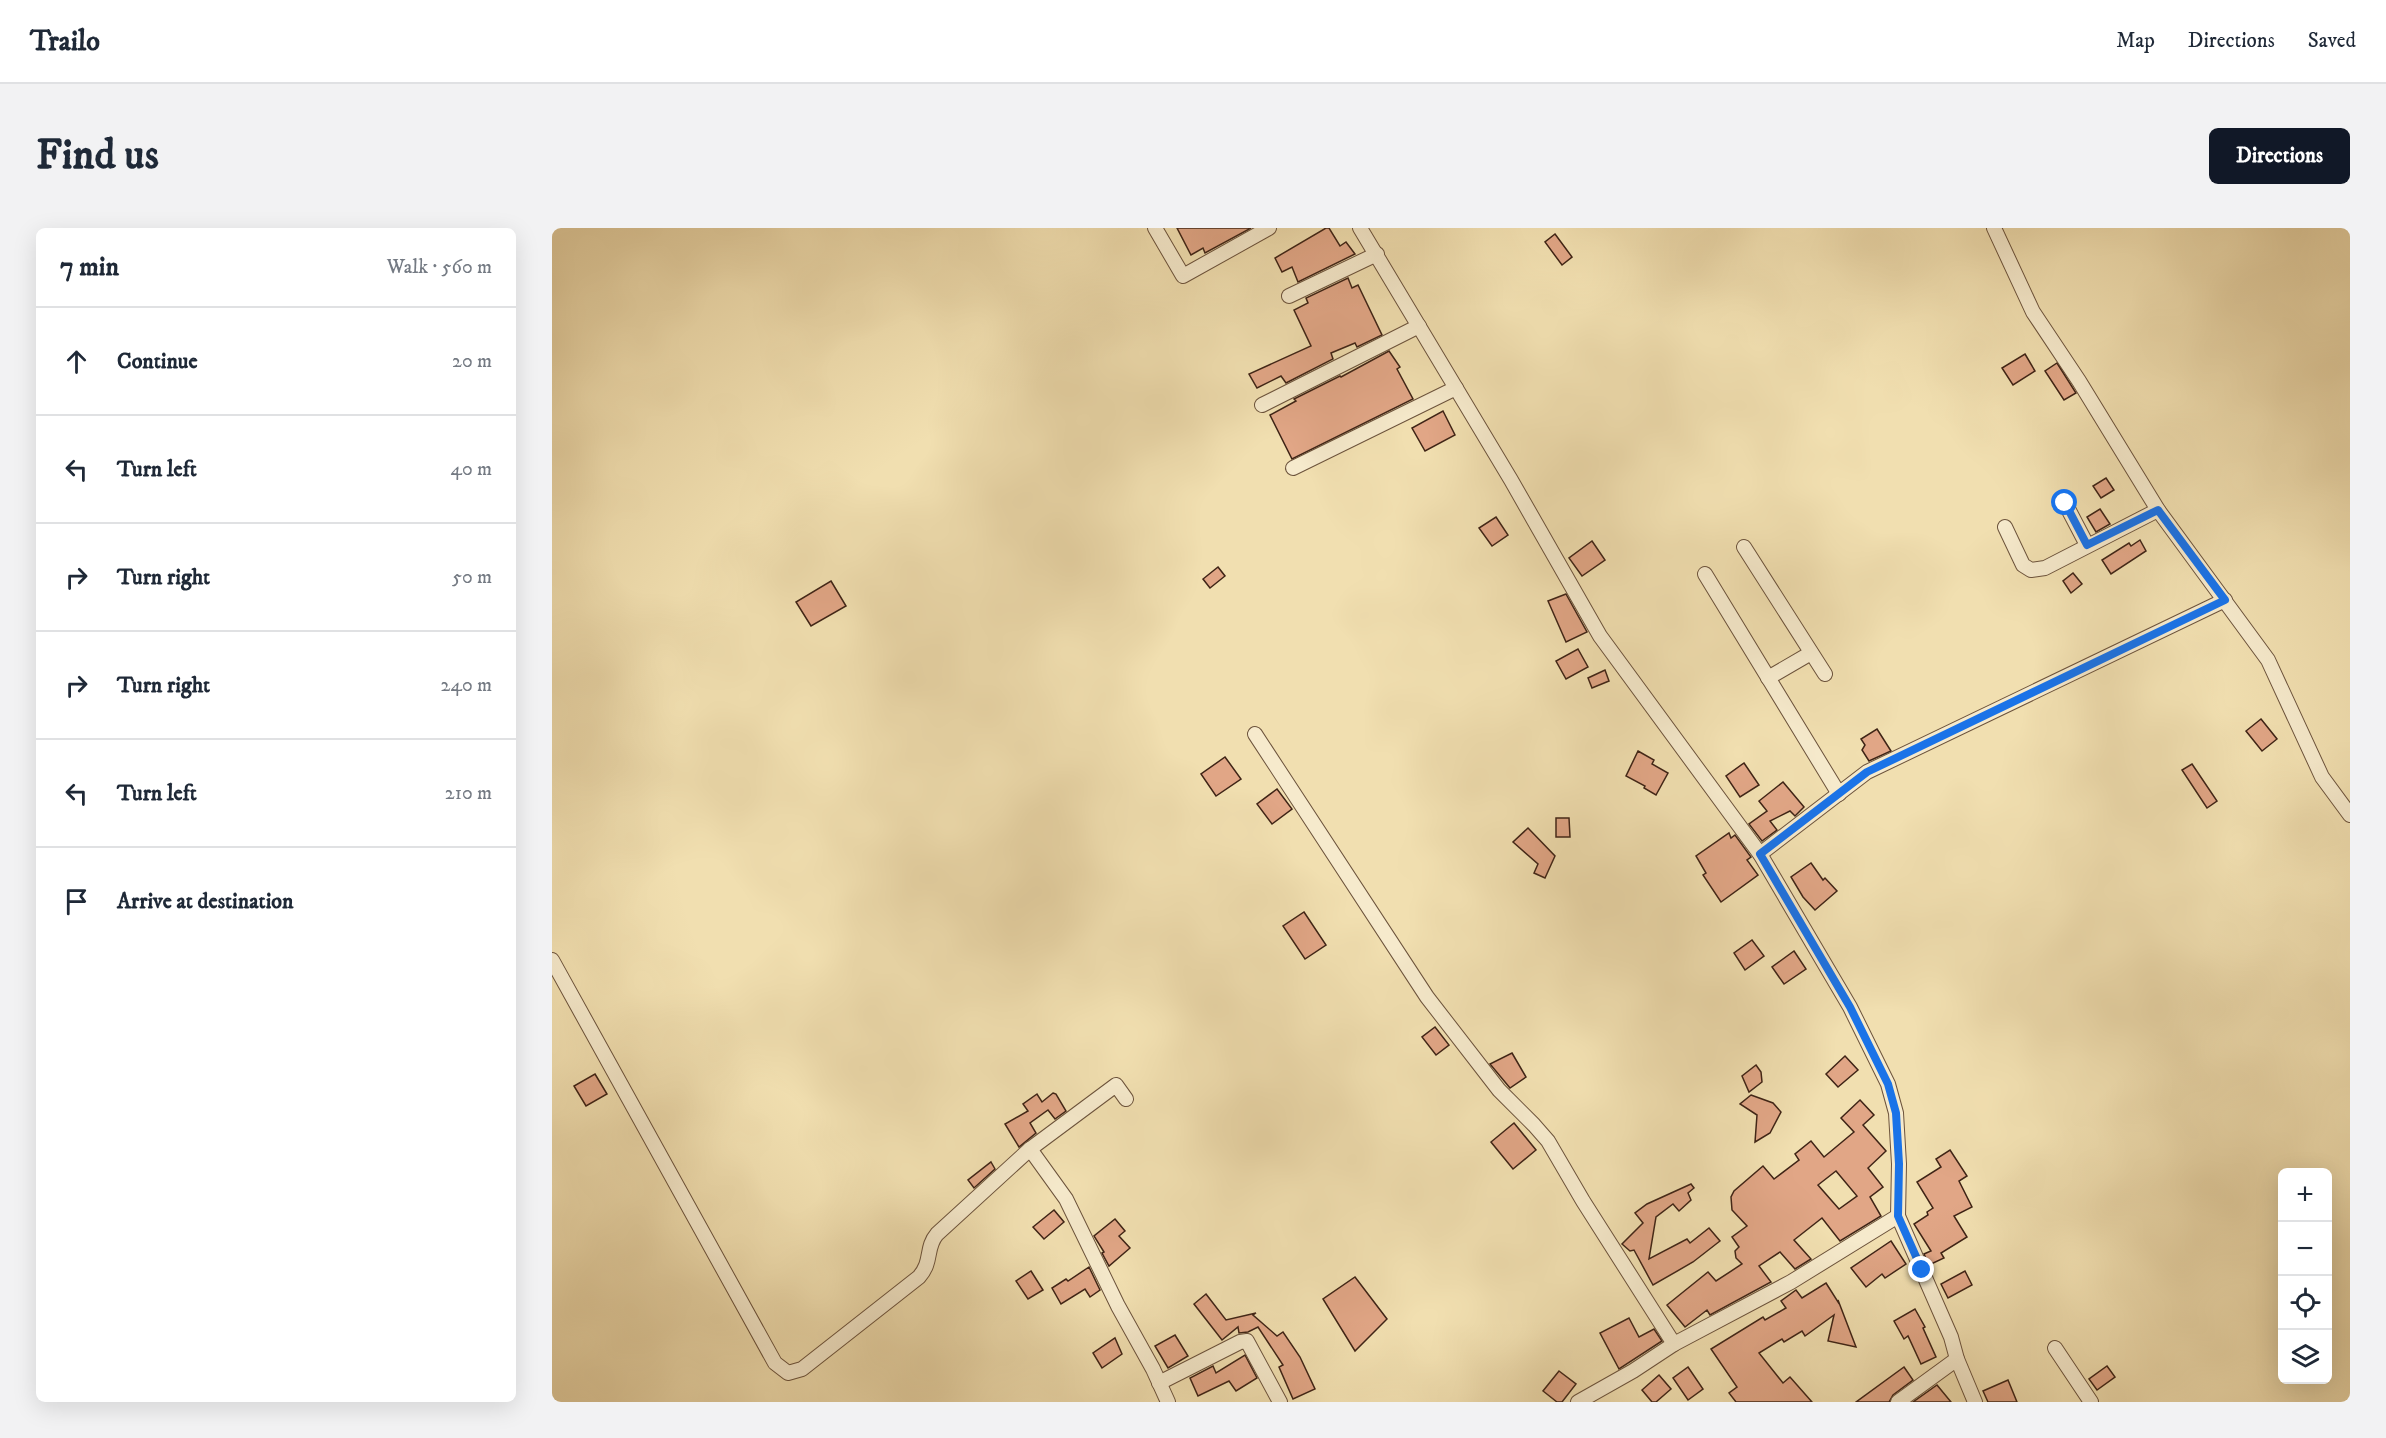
<!DOCTYPE html>
<meta charset="utf-8">
<style>
:root{--surface:#fff;--page:#f2f2f3;--text:#1f2937;--muted:#747a83;--line:#e0e1e3;--accent:#111827}
body{margin:0;font-family:"IM FELL DW Pica",serif;background:var(--page);color:var(--text)}
.controls{position:absolute;right:18px;bottom:18px;display:grid;overflow:hidden;border-radius:9px;box-shadow:0 6px 24px #0002}
.controls button{width:54px;height:54px;display:grid;place-items:center;padding:0;border:0;border-bottom:2px solid var(--line);background:var(--surface);color:var(--text);font:30px sans-serif}
.stop{position:absolute;width:18px;height:18px;margin:-14px;border:4px solid #1a73e8;border-radius:50%;background:#fff}
.stop.end{background:#1a73e8;border-color:#fff;box-shadow:0 2px 6px #0008}
.list{margin:0;padding:0;list-style:none}
h2{display:flex;justify-content:space-between;align-items:center;height:78px;margin:0;padding:0 24px;font-size:26px}
h2 small{font-size:20px;font-weight:400;color:var(--muted)}
.list li{display:grid;grid-template-columns:39px 1fr auto;gap:18px;align-items:center;box-sizing:border-box;height:108px;padding:0 24px;border-top:2px solid var(--line)}
.list b{display:block;font-size:22px;white-space:nowrap}
.list em{font-size:20px;font-style:normal;color:var(--muted)}
.icon{flex:none;width:33px;height:33px;fill:none;stroke:currentColor;stroke-width:2;stroke-linecap:round;stroke-linejoin:round}
.map{position:relative;flex:none;width:1798px;height:1174px;overflow:hidden;border-radius:9px}
header{display:flex;align-items:center;gap:36px;box-sizing:border-box;height:84px;padding:0 30px;background:var(--surface);border-bottom:2px solid var(--line)}
header strong{font-size:28px}
nav{display:flex;gap:33px;margin-inline-start:auto;font-size:21px}
.intro{display:flex;align-items:center;justify-content:space-between;box-sizing:border-box;height:144px;padding:0 36px}
h1{margin:0;font-size:42px}
.button{padding:15px 27px;border-radius:9px;background:var(--accent);color:#fff;font-size:21px;font-weight:700}
main{display:flex;gap:36px;padding:0 36px}
aside{flex:1;background:var(--surface);border-radius:9px;box-shadow:0 6px 24px #0002}
.map>svg:first-child{display:block}
.building{fill:#e1a686;stroke:#3f2416;stroke-width:1.5;fill-rule:evenodd}
.lines{fill:none;stroke-linecap:round;stroke-linejoin:round}
.street-casing{stroke:#6c533c;stroke-width:16}
.street{stroke:#f6eacc;stroke-width:14}
.route{stroke:#1a73e8;stroke-width:8}
</style>
<header>
<strong>Trailo</strong>
<nav><a>Map</a><a>Directions</a><a>Saved</a></nav>
</header>
<div class="intro"><h1>Find us</h1><a class="button">Directions</a></div>
<main>
<aside>
<h2>7 min<small>Walk · 560 m</small></h2>
<ul class="list">
<li><svg class="icon" aria-label="ahead" viewBox="0 0 24 24"><path d="M12 20V5M6 11l6-6 6 6"/></svg><div><b>Continue</b></div><em>20 m</em></li>
<li><svg class="icon" aria-label="left" viewBox="0 0 24 24"><path d="M17 20v-9H6M10 6l-5 5 5 5"/></svg><div><b>Turn left</b></div><em>40 m</em></li>
<li><svg class="icon" aria-label="right" viewBox="0 0 24 24"><path d="M7 20v-9h11M14 6l5 5-5 5"/></svg><div><b>Turn right</b></div><em>50 m</em></li>
<li><svg class="icon" aria-label="right" viewBox="0 0 24 24"><path d="M7 20v-9h11M14 6l5 5-5 5"/></svg><div><b>Turn right</b></div><em>240 m</em></li>
<li><svg class="icon" aria-label="left" viewBox="0 0 24 24"><path d="M17 20v-9H6M10 6l-5 5 5 5"/></svg><div><b>Turn left</b></div><em>210 m</em></li>
<li><svg class="icon" aria-label="arrive" viewBox="0 0 24 24"><path d="M6 21V4h12l-3 4 3 4H6"/></svg><div><b>Arrive at destination</b></div></li>
</ul>
</aside>
<div class="map">
<svg width="1798" height="1174" viewBox="0 0 1798 1174">
<rect width="100%" height="100%" fill="#f1dfb0"/>
<filter id="stains"><feTurbulence type="fractalNoise" baseFrequency=".00333" numOctaves="4"/><feColorMatrix values="0 0 0 0 .2 0 0 0 0 .09 0 0 0 0 .02 0 0 0 .5 -.17"/></filter>
<radialGradient id="worn" r=".72"><stop offset=".6" stop-color="#630" stop-opacity="0"/><stop offset="1" stop-color="#630" stop-opacity=".3"/></radialGradient>
<g class="building">
<polygon points="625,0 699,0 653,25 651,20 639,27"/>
<polygon points="774,0 777,0 788,18 794,14 803,26 746,54 740,39 730,44 723,30"/>
<polygon points="1003,6 1020,29 1010,37 993,14"/>
<polygon points="796,50 800,60 806,57 830,107 805,119 803,115 779,125 781,131 734,155 729,148 705,160 697,146 759,118 742,82 756,75 754,70"/>
<polygon points="837,123 848,139 845,141 861,171 740,231 718,187 744,173 742,171 788,148 789,149"/>
<polygon points="1473,126 1483,143 1461,157 1450,140"/>
<polygon points="1505,135 1524,165 1512,172 1493,143"/>
<polygon points="891,183 903,207 873,223 860,200"/>
<polygon points="1554,250 1562,262 1549,270 1541,258"/>
<polygon points="1548,281 1558,296 1544,304 1535,289"/>
<polygon points="944,289 956,307 940,318 927,300"/>
<polygon points="1588,312 1594,323 1559,346 1550,332 1577,315 1579,318"/>
<polygon points="1040,313 1053,332 1030,348 1017,330"/>
<polygon points="666,339 673,348 658,360 651,351"/>
<polygon points="1521,345 1530,356 1519,365 1511,353"/>
<polygon points="279,353 294,378 259,398 244,374"/>
<polygon points="1014,366 1035,404 1014,414 996,373"/>
<polygon points="1026,421 1036,439 1014,451 1004,433"/>
<polygon points="1053,442 1057,453 1040,460 1036,450"/>
<polygon points="1709,491 1725,511 1710,523 1694,503"/>
<polygon points="1325,501 1339,523 1317,533 1310,522 1313,517 1309,511"/>
<polygon points="1086,523 1102,532 1100,536 1116,545 1104,567 1092,560 1093,558 1074,548"/>
<polygon points="673,529 689,551 664,568 649,546"/>
<polygon points="1192,535 1207,557 1188,569 1174,548"/>
<polygon points="1640,536 1665,573 1655,580 1630,542"/>
<polygon points="1231,554 1252,579 1243,588 1238,583 1218,593 1225,602 1210,613 1197,596 1215,583 1207,573"/>
<polygon points="725,561 740,581 720,596 705,576"/>
<polygon points="1004,590 1017,590 1018,609 1004,609"/>
<polygon points="976,600 1003,628 993,650 982,645 986,636 961,614"/>
<polygon points="1177,605 1179,610 1183,607 1199,629 1195,632 1206,647 1169,674 1151,647 1154,645 1144,628"/>
<polygon points="1259,635 1271,652 1273,650 1285,663 1263,682 1251,669 1239,649"/>
<polygon points="752,684 774,717 753,731 731,698"/>
<polygon points="1200,712 1212,728 1193,742 1182,725"/>
<polygon points="1242,723 1254,741 1232,756 1220,739"/>
<polygon points="883,799 897,817 884,827 870,809"/>
<polygon points="960,825 974,849 958,860 938,836"/>
<polygon points="1293,828 1306,842 1286,859 1274,846"/>
<polygon points="1204,837 1209,844 1210,854 1197,864 1190,848"/>
<polygon points="43,846 55,866 34,878 22,858"/>
<polygon points="501,865 504,866 514,883 503,891 496,882 478,895 484,905 467,919 453,896 476,883 471,876 485,866 490,874"/>
<polygon points="1199,867 1221,875 1229,884 1218,905 1203,914 1205,887 1188,876"/>
<path d="M1308 872 1322 887 1311 897 1334 923 1316 940 1331 959 1318 969 1329 988 1288 1013 1270 990 1242 1012 1259 1031 1243 1041 1228 1024 1207 1038 1219 1054 1158 1087 1155 1082 1133 1099 1115 1077 1156 1044 1164 1053 1190 1036 1184 1030 1183 1023 1187 1019 1180 1009 1195 998 1180 982 1179 969 1182 963 1211 938 1222 951 1247 932 1243 926 1259 913 1272 929 1302 904 1289 890ZM1284 943 1305 968 1287 981 1266 957Z"/>
<polygon points="962,895 984,922 961,941 939,914"/>
<polygon points="1398,922 1415,948 1407,953 1420,979 1402,988 1415,1009 1389,1025 1392,1030 1377,1037 1372,1026 1379,1023 1362,996 1376,987 1375,984 1381,980 1365,954 1389,939 1384,931"/>
<polygon points="439,934 443,941 422,960 416,952"/>
<polygon points="1139,956 1142,960 1136,965 1139,972 1127,983 1121,976 1104,989 1097,1031 1135,1011 1138,1015 1157,1000 1168,1013 1141,1034 1101,1057 1082,1022 1078,1023 1070,1016 1091,995 1083,985 1095,976"/>
<polygon points="502,982 512,994 492,1011 481,999"/>
<polygon points="563,991 573,1003 567,1008 578,1020 557,1038 550,1025 552,1024 542,1008"/>
<polygon points="1339,1013 1354,1036 1333,1050 1330,1046 1314,1059 1299,1040"/>
<polygon points="537,1039 548,1062 538,1069 533,1061 509,1076 500,1060 514,1051 516,1053"/>
<polygon points="479,1043 491,1062 476,1071 464,1053"/>
<polygon points="1413,1043 1420,1057 1396,1070 1389,1056"/>
<polygon points="803,1049 835,1091 803,1123 771,1071"/>
<polygon points="1274,1055 1286,1074 1286,1072 1304,1119 1276,1113 1282,1087 1253,1108 1250,1103 1232,1114 1230,1111 1207,1125 1231,1155 1238,1149 1260,1174 1184,1174 1177,1165 1185,1159 1159,1121 1211,1089 1213,1092 1234,1080 1229,1073 1244,1062 1250,1070"/>
<polygon points="654,1066 674,1092 704,1085 701,1087 725,1108 731,1104 748,1129 763,1161 741,1171 727,1139 731,1137 706,1099 696,1104 687,1105 686,1099 670,1112 642,1076"/>
<polygon points="1363,1081 1373,1099 1371,1100 1384,1129 1369,1136 1356,1108 1352,1111 1342,1093"/>
<polygon points="1077,1090 1087,1109 1102,1101 1110,1113 1067,1141 1048,1105"/>
<polygon points="623,1107 636,1128 616,1140 603,1118"/>
<polygon points="563,1110 570,1126 550,1140 541,1125"/>
<polygon points="693,1127 705,1150 684,1163 677,1153 646,1168 638,1150 661,1138 664,1145"/>
<polygon points="1555,1138 1563,1149 1545,1162 1537,1151"/>
<polygon points="1136,1139 1151,1161 1136,1172 1121,1150"/>
<polygon points="1352,1139 1361,1152 1341,1167 1337,1174 1304,1174"/>
<polygon points="1007,1143 1024,1156 1010,1174 1005,1174 991,1163"/>
<polygon points="1107,1147 1119,1161 1104,1174 1100,1174 1090,1162"/>
<polygon points="1456,1152 1465,1174 1436,1174 1431,1163"/>
<polygon points="1385,1157 1399,1174 1361,1174"/>
</g>
<g class="lines">
<defs>
<g id="street">
<polyline points="603,0 631,48 717,0"/>
<polyline points="808,0 959,252 1048,408 1208,626 1298,779 1336,856 1344,885 1347,936 1346,988 1399,1109 1405,1131 1423,1174"/>
<polyline points="1442,0 1481,84 1527,153 1606,282 1716,432 1770,549 1798,587"/>
<polyline points="737,68 825,26"/>
<polyline points="710,177 867,98"/>
<polyline points="741,240 904,160"/>
<polyline points="1513,275 1535,317"/>
<polyline points="1453,299 1471,337 1479,342 1493,340 1606,282"/>
<polyline points="1192,319 1273,446"/>
<polyline points="1153,346 1287,566"/>
<polyline points="1216,450 1259,425"/>
<polyline points="703,506 875,769 947,862 982,897 996,913 1031,973 1122,1116 1239,1054 1346,988"/>
<polyline points="1208,626 1315,544 1673,372"/>
<path d="M0 732 223 1135 236 1145 250 1141 367 1049C381 1033 373 1020 385 1006L478 921 564 857 574 871"/>
<polyline points="478,921 514,971 566,1078 601,1141 616,1174"/>
<polyline points="1503,1120 1539,1174"/>
<polyline points="607,1155 688,1114 695,1113 728,1174"/>
<polyline points="1026,1174 1081,1143 1122,1116"/>
<polyline points="1346,1174 1405,1131"/>
</g>
</defs>
<use href="#street" class="street-casing"/>
<use href="#street" class="street"/>
</g>
<g class="lines">
<polyline class="route" points="1370,1042 1346,988 1347,936 1344,885 1336,856 1298,779 1208,626 1315,544 1673,372 1606,282 1535,317 1513,275"/>
</g>
<rect width="100%" height="100%" filter="url(#stains)"/>
<rect width="100%" height="100%" fill="url(#worn)"/>
</svg>
<div class="controls">
<button>+</button>
<button>−</button>
<button><svg class="icon" aria-label="locate" viewBox="0 0 24 24"><circle cx="12" cy="12" r="6"/><path d="M12 2v4M12 18v4M2 12h4M18 12h4"/></svg></button>
<button><svg class="icon" aria-label="layers" viewBox="0 0 24 24"><path d="M12 4l9 5-9 5-9-5zM3 14l9 5 9-5"/></svg></button>
</div>
<div class="stop" style="left:1513px;top:275px"></div>
<div class="stop end" style="left:1370px;top:1042px"></div>
</div>
</main>
